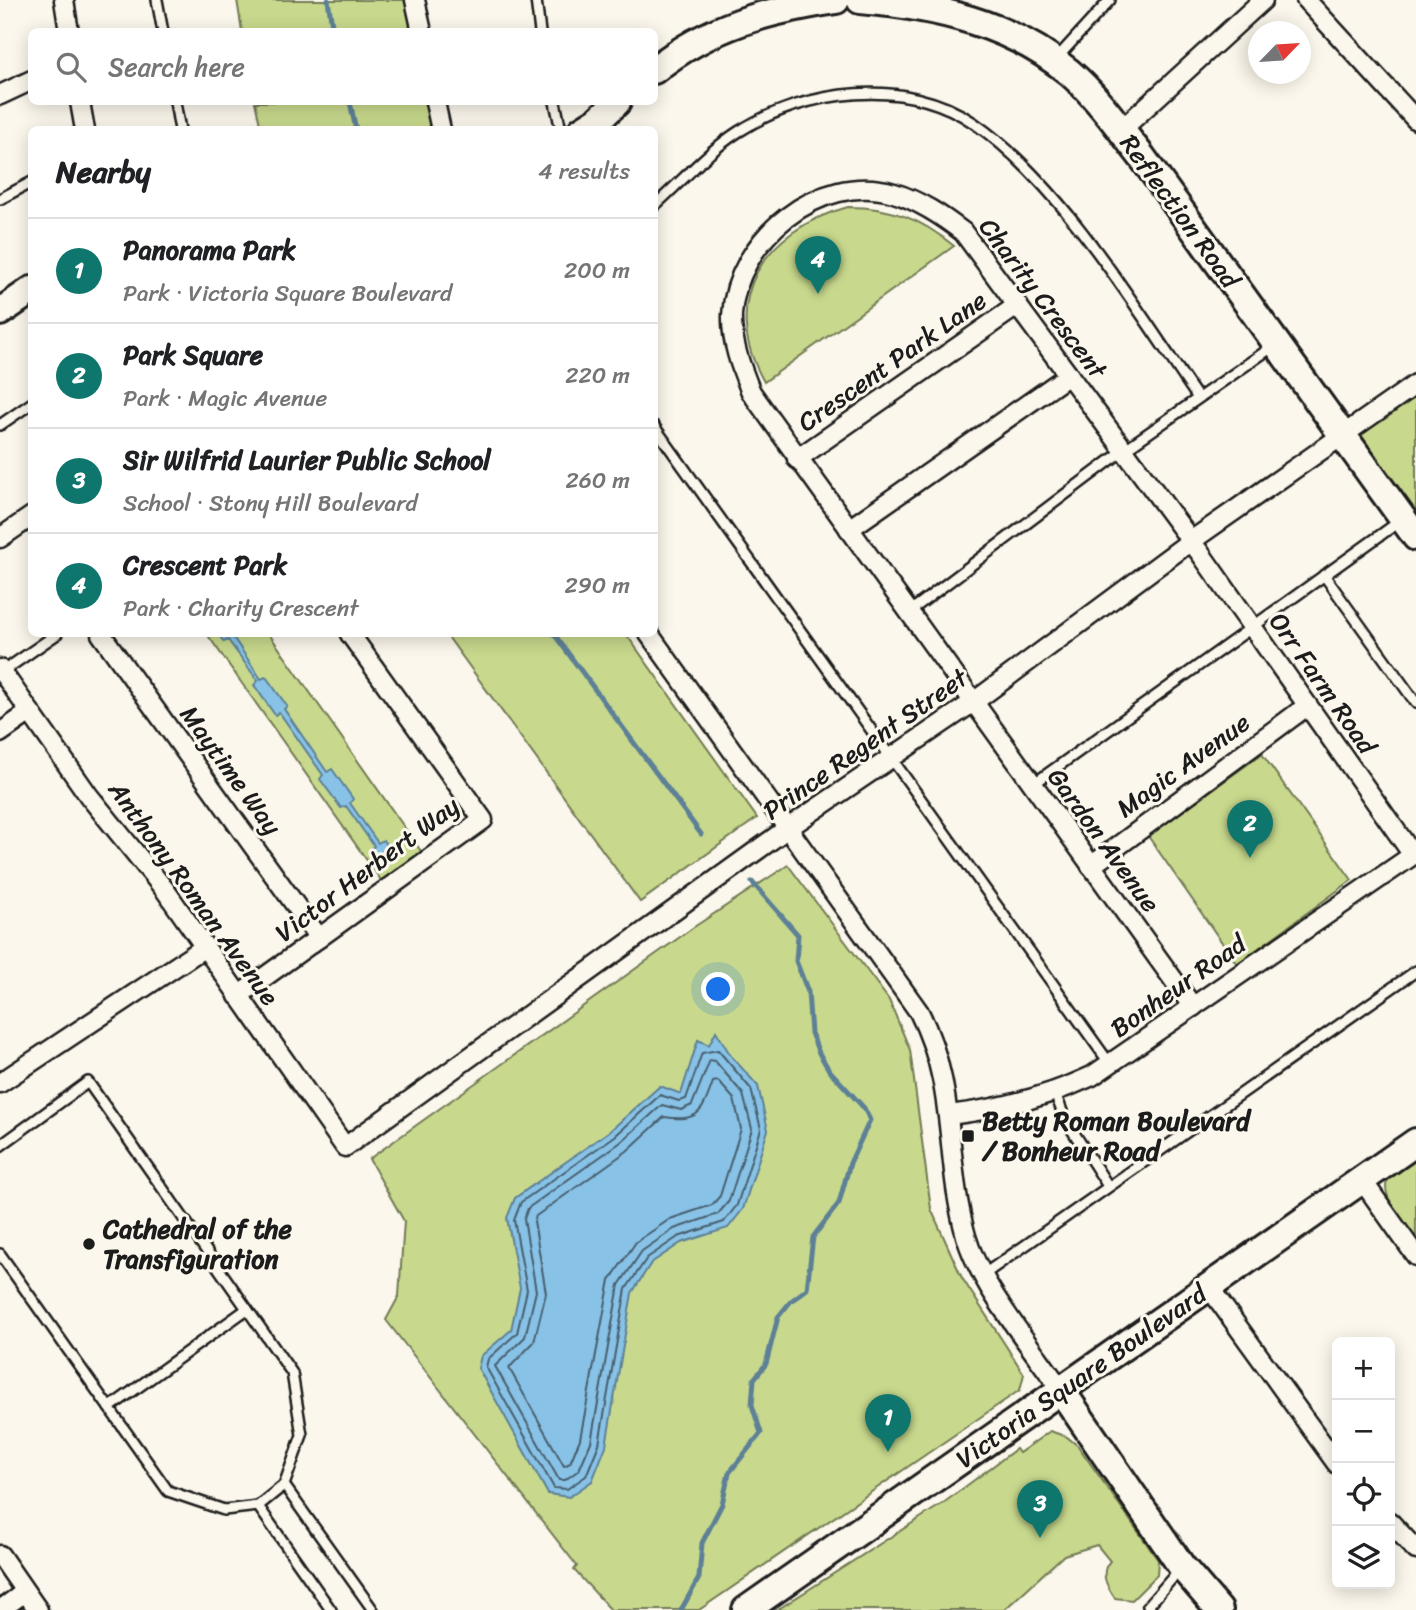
<!DOCTYPE html>
<meta charset="utf-8">
<style>
:root{--surface:#fff;--page:#f6f6f6;--text:#202124;--muted:#757577;--line:#e0e0e0;--accent:#0f766e}
body{margin:0;font-family:Sriracha,sans-serif;background:var(--page);color:var(--text)}
.controls{position:absolute;right:21px;bottom:21px;display:grid;overflow:hidden;border-radius:10px;box-shadow:0 4px 18px #0003}
.controls button{width:63px;height:63px;display:grid;place-items:center;padding:0;border:0;border-bottom:2px solid var(--line);background:var(--surface);color:var(--text);font:35px sans-serif}
.compass{position:absolute;left:1248px;top:21px;width:63px;height:63px;border-radius:50%;background:var(--surface);box-shadow:0 4px 18px #0003;rotate:65deg}
.you{position:absolute;left:719px;top:990px;width:24px;height:24px;margin:-18px;border:5px solid #fff;border-radius:50%;background:#1a73e8;box-shadow:0 0 0 10px #1a73e833}
.badge{display:grid;place-items:center;width:46px;height:46px;border-radius:50%;background:var(--accent);color:#fff;font-size:23px;font-weight:700}
.pin{position:absolute;translate:-50% -58px;filter:drop-shadow(0 2px 4px #0008)}
.pin::after{content:'';position:absolute;top:37px;width:24px;height:21px;background:inherit;clip-path:polygon(0 0,100% 0,50% 100%)}
.list{margin:0;padding:0;list-style:none}
h2{display:flex;justify-content:space-between;align-items:center;height:91px;margin:0;padding:0 28px;font-size:30px}
h2 small{font-size:23px;font-weight:400;color:var(--muted)}
.list li{display:grid;grid-template-columns:46px 1fr auto;gap:21px;align-items:center;box-sizing:border-box;height:105px;padding:0 28px;border-top:2px solid var(--line)}
.list b{display:block;font-size:26px;white-space:nowrap}
.list p{margin:0;font-size:23px;white-space:nowrap;color:var(--muted)}
.list em{font-size:23px;font-style:normal;color:var(--muted)}
.icon{flex:none;width:38px;height:38px;fill:none;stroke:currentColor;stroke-width:2;stroke-linecap:round;stroke-linejoin:round}
.map{position:relative;flex:none;width:1416px;height:1610px;overflow:hidden}
.search{position:absolute;background:var(--surface);box-shadow:0 4px 18px #0003;left:28px;top:28px;width:630px;height:77px;display:flex;align-items:center;gap:18px;box-sizing:border-box;padding:0 24px;border-radius:10px;color:var(--muted);font-size:26px}
.panel{position:absolute;background:var(--surface);box-shadow:0 4px 18px #0003;left:28px;top:126px;width:630px;height:511px;border-radius:10px}
.map>svg:first-child{display:block}
.green{fill:#c8d98d;stroke:#727a54;stroke-width:2}
.water{fill:#88c2e7;stroke:#5d8096;stroke-width:2}
.lines{fill:none;stroke-linecap:round;stroke-linejoin:round}
.shore{stroke:#475e6d;stroke-width:2}
.stream{stroke:#5d8096;stroke-width:5}
.lane-casing{stroke:#1c1c1c;stroke-width:14}
.street-casing{stroke:#1c1c1c;stroke-width:23}
.secondary-casing{stroke:#1c1c1c;stroke-width:32}
.lane{stroke:#fbf7ec;stroke-width:9}
.street{stroke:#fbf7ec;stroke-width:18}
.secondary{stroke:#fbf7ec;stroke-width:26}
.poi-dot{fill:#1c1c1c;stroke:#fbf7ec;stroke-width:2.5}
.labels{text-anchor:middle;dominant-baseline:central;stroke-width:6;stroke-linejoin:round;paint-order:stroke}
.street-label{font-size:26px;fill:#1c1c1c;stroke:#fbf7ec}
.poi-label{font-size:26px;font-weight:bold;fill:#1c1c1c;stroke:#fbf7ec;text-anchor:start}
</style>
<div class="map">
<svg width="1416" height="1610" viewBox="0 0 1416 1610">
<rect width="100%" height="100%" fill="#fbf7ec"/>
<filter id="ink" filterUnits="userSpaceOnUse"><feTurbulence type="fractalNoise" baseFrequency=".0143" numOctaves="2"/><feDisplacementMap in="SourceGraphic" scale="14" xChannelSelector="R" yChannelSelector="G"/><feConvolveMatrix kernelMatrix="1 2 1 2 8 2 1 2 1" color-interpolation-filters="sRGB"/></filter>
<g filter="url(#ink)">
<g class="green">
<polygon points="237,0 415,0 422,31 242,31"/>
<polygon points="255,102 435,102 441,129 261,129"/>
<path d="M848 207C892 207 921 219 954 246L764 382C718 300 763 230 848 207Z"/>
<polygon points="1416,396 1416,517 1358,436"/>
<polygon points="207,634 269,634 423,854 383,883"/>
<polygon points="446,634 626,634 757,818 640,902"/>
<polygon points="1262,754 1352,880 1237,964 1148,836"/>
<polygon points="788,865 889,1000 910,1050 931,1209 962,1278 1024,1374 1020,1390 699,1610 611,1610 574,1570 577,1566 386,1320 399,1296 404,1221 369,1159 694,927"/>
<path d="M1416 1156V1238C1406 1223 1375 1193 1390 1176 1396 1168 1408 1162 1416 1156Z"/>
<path d="M1050 1431 1067 1437 1078 1446 1158 1560 1157 1575 1132 1600 1115 1598C1107 1587 1099 1573 1110 1561L1097 1545 1064 1555 1004 1610H777L942 1504 1016 1449 1019 1453Z"/>
</g>
<g class="water">
<polygon points="218,634 235,634 233,637 261,679 266,677 287,706 284,709 327,772 332,769 353,799 350,803 378,843 383,840 392,854 379,862 370,850 374,846 346,806 341,808 320,779 323,775 279,712 275,715 254,685 258,681 228,640 224,642"/>
<polygon points="716,1031 731,1056 758,1086 768,1130 743,1209 728,1228 681,1243 651,1263 632,1293 606,1446 592,1481 569,1497 548,1494 478,1368 481,1356 511,1330 520,1288 507,1218 515,1198 611,1130 660,1086 681,1094 698,1040 709,1045"/>
</g>
<g class="lines">
<g class="shore">
<polygon points="718,1050 751,1089 761,1129 737,1205 724,1222 678,1237 647,1258 626,1289 599,1444 586,1476 567,1489 554,1488 486,1367 488,1359 517,1333 527,1290 514,1220 521,1202 615,1136 660,1095 679,1101 686,1099 702,1053"/>
<polygon points="710,1060 715,1061 743,1094 752,1129 729,1201 718,1214 674,1229 642,1251 619,1285 591,1442 579,1470 565,1480 559,1480 495,1366 525,1337 536,1291 524,1219 528,1208 621,1142 662,1105 681,1110 692,1105"/>
<path d="M718 1081 734 1099 741 1129 720 1196 712 1205 670 1219 636 1242 610 1280 580 1439 570 1463 564 1466 509 1368 534 1342 546 1293 534 1221 536 1216 627 1151 664 1117C699 1122 702 1113 713 1082Z"/>
</g>
<g class="stream">
<polyline points="328,0 333,32"/>
<polyline points="350,102 356,130"/>
<polyline points="554,634 701,834"/>
<polyline points="681,1610 699,1578 702,1543 722,1504 729,1473 761,1433 752,1405 754,1379 766,1364 778,1317 791,1301 807,1289 813,1237 839,1203 850,1163 870,1120 864,1108 829,1070 819,1053 811,1033 808,992 796,961 798,935 752,882"/>
</g>
<defs>
<g id="lane">
<polyline points="157,0 163,32"/>
<polyline points="536,0 540,32"/>
<polyline points="1057,58 1110,0"/>
<polyline points="175,102 180,130"/>
<polyline points="555,102 561,130"/>
<polyline points="0,199 32,182"/>
<path d="M654 206C681 182 707 152 738 132 805 89 906 76 974 123 1062 184 1137 310 1198 398"/>
<polyline points="0,425 32,403"/>
<polyline points="654,426 1110,1064"/>
<polyline points="1324,575 1416,703"/>
<polyline points="909,612 1124,450 1275,345"/>
<polyline points="2,672 57,634"/>
<polyline points="1032,785 1400,521"/>
<polyline points="1055,1093 1065,1119 1108,1186"/>
<polyline points="0,1146 88,1082 292,1373 302,1435 284,1485 258,1506 224,1510 168,1491 0,1254"/>
<polyline points="983,1275 1416,971"/>
<polyline points="109,1408 247,1309"/>
<polyline points="284,1485 373,1610"/>
<polyline points="258,1506 331,1610"/>
<polyline points="1151,1610 1148,1606 1181,1568"/>
</g>
<g id="street">
<polyline points="64,0 69,32"/>
<polyline points="415,0 422,32"/>
<polyline points="1306,0 1416,120"/>
<polyline points="0,95 32,80"/>
<polyline points="80,102 85,130"/>
<polyline points="435,102 441,130"/>
<polyline points="1121,130 1263,0"/>
<polyline points="797,459 1018,305"/>
<polyline points="849,529 1069,375"/>
<polyline points="0,538 32,516"/>
<polyline points="101,634 319,938"/>
<path d="M649 634 919 1012C958 1089 944 1158 966 1236 980 1286 1031 1346 1061 1390"/>
<polyline points="0,669 89,796 165,890 345,1147 788,828 975,701 1191,541 1416,384"/>
<polyline points="0,733 30,712"/>
<polyline points="1091,866 1307,706"/>
<polyline points="238,996 483,820 350,634"/>
<path d="M1193 1007 751 392C741 368 731 341 732 315 736 240 819 171 894 193 920 201 942 216 963 232L1203 557 1413 855"/>
<polyline points="0,1083 205,947"/>
<path d="M949 1115C999 1109 1047 1097 1092 1076L1416 853"/>
<polyline points="1362,1180 1416,1256"/>
<polyline points="1209,1287 1337,1464"/>
<polyline points="1390,1522 1416,1550"/>
<polyline points="0,1555 38,1610"/>
<polyline points="0,1610 25,1592"/>
</g>
<g id="secondary">
<path d="M860 0C934 6 1010 23 1069 72 1097 96 1119 128 1142 157L1416 537"/>
<path d="M654 70C711 25 766 11 836 0"/>
<polyline points="582,130 598,120 617,102"/>
<polyline points="0,312 32,290"/>
<polyline points="1061,1390 1182,1567 1219,1610"/>
<polyline points="746,1610 1416,1142"/>
</g>
</defs>
<use href="#lane" class="lane-casing"/>
<use href="#street" class="street-casing"/>
<use href="#secondary" class="secondary-casing"/>
<use href="#lane" class="lane"/>
<use href="#street" class="street"/>
<use href="#secondary" class="secondary"/>
</g>
</g>
<g class="poi-dot">
<rect x="961" y="1129" width="14" height="14" rx="3.5"/>
<circle cx="89" cy="1244" r="7"/>
</g>
<g class="labels">
<g class="street-label">
<text transform="translate(1180 211) rotate(54)">Reflection Road</text>
<text transform="translate(1043 298) rotate(53)">Charity Crescent</text>
<text transform="translate(892 361) rotate(-35)">Crescent Park Lane</text>
<text transform="translate(1323 683) rotate(55)">Orr Farm Road</text>
<text transform="translate(865 744) rotate(-35)">Prince Regent Street</text>
<text transform="translate(1183 765) rotate(-36)">Magic Avenue</text>
<text transform="translate(231 770) rotate(54)">Maytime Way</text>
<text transform="translate(1104 840) rotate(54)">Gardon Avenue</text>
<text transform="translate(367 869) rotate(-37)">Victor Herbert Way</text>
<text transform="translate(194 893) rotate(54)">Anthony Roman Avenue</text>
<text transform="translate(1178 986) rotate(-35)">Bonheur Road</text>
<text transform="translate(1081 1376) rotate(-35)">Victoria Square Boulevard</text>
</g>
<g class="poi-label">
<text x="982" y="1121">Betty Roman Boulevard<tspan x="982" dy="30">/ Bonheur Road</tspan></text>
<text x="103" y="1229">Cathedral of the<tspan x="103" dy="30">Transfiguration</tspan></text>
</g>
</g>
</svg>
<div class="controls">
<button>+</button>
<button>−</button>
<button><svg class="icon" aria-label="locate" viewBox="0 0 24 24"><circle cx="12" cy="12" r="6"/><path d="M12 2v4M12 18v4M2 12h4M18 12h4"/></svg></button>
<button><svg class="icon" aria-label="layers" viewBox="0 0 24 24"><path d="M12 4l9 5-9 5-9-5zM3 14l9 5 9-5"/></svg></button>
</div>
<svg class="compass" viewBox="-18 -18 36 36"><path d="M0-13l5 13h-10z" fill="#e53935"/><path d="M0 13l5-13h-10z" fill="#757577"/></svg>
<div class="you"></div>
<div class="pin badge" style="left:888px;top:1452px">1</div>
<div class="pin badge" style="left:1250px;top:858px">2</div>
<div class="pin badge" style="left:1040px;top:1538px">3</div>
<div class="pin badge" style="left:818px;top:294px">4</div>
<div class="search"><svg class="icon" aria-label="search" viewBox="0 0 24 24"><circle cx="10" cy="10" r="6"/><path d="M15 15l6 6"/></svg>Search here</div>
<section class="panel">
<h2>Nearby<small>4 results</small></h2>
<ul class="list">
<li><span class="badge">1</span><div><b>Panorama Park</b><p>Park · Victoria Square Boulevard</p></div><em>200 m</em></li>
<li><span class="badge">2</span><div><b>Park Square</b><p>Park · Magic Avenue</p></div><em>220 m</em></li>
<li><span class="badge">3</span><div><b>Sir Wilfrid Laurier Public School</b><p>School · Stony Hill Boulevard</p></div><em>260 m</em></li>
<li><span class="badge">4</span><div><b>Crescent Park</b><p>Park · Charity Crescent</p></div><em>290 m</em></li>
</ul>
</section>
</div>
